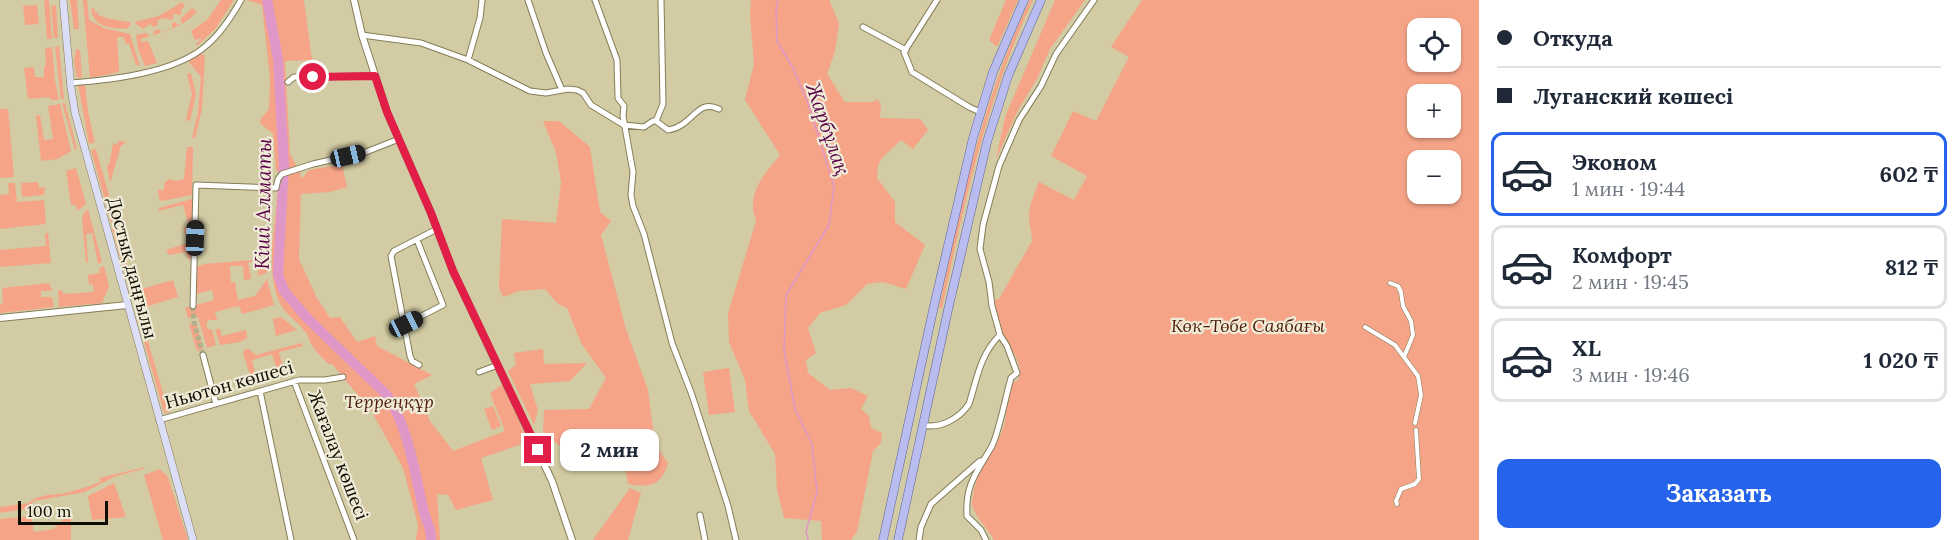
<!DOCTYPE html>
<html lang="ru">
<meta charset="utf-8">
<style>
body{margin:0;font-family:Lora,serif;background:#f6f6f7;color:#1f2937;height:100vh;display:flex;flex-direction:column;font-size:22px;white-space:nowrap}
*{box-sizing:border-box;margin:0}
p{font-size:20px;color:#747a83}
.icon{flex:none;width:33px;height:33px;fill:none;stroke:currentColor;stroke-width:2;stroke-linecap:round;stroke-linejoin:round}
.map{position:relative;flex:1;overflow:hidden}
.details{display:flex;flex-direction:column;background:#fff;width:480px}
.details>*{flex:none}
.top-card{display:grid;align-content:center;height:132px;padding:0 18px;background:#fff}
.controls{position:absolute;left:1407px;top:18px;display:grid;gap:12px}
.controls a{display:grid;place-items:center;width:54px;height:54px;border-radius:12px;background:#fff;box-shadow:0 2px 4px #0004;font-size:30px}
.scale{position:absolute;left:18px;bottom:15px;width:90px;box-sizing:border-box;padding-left:6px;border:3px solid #0f0c01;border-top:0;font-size:16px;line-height:21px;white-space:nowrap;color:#0f0c01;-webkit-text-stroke:4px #efebd7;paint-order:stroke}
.end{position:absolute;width:27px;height:27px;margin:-14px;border:8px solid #e11d48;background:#fff;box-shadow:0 0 0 3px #fff}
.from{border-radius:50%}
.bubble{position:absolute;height:42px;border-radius:12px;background:#fff;box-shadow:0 2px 4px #0004;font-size:20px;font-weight:700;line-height:42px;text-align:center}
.car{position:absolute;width:18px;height:36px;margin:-18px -9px;border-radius:8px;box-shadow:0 0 4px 2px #0007;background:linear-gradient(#222 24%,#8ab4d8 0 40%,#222 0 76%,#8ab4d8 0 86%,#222 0)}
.top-card b{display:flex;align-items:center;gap:21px;height:57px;font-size:22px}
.top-card b+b{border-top:2px solid #e0e1e3}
.top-card i{width:15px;height:15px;background:#1f2937}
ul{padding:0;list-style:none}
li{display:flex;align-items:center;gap:18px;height:84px;margin:0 12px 9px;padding:0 6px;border:3px solid #e0e1e3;border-radius:12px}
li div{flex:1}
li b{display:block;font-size:22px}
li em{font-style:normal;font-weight:700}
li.current{border-color:#2563eb}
li>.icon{width:54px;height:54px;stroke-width:1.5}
.cta{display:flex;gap:12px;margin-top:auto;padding:12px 18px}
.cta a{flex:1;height:69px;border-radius:12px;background:#2563eb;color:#fff;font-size:24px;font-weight:700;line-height:69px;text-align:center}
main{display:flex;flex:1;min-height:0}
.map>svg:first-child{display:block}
</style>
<main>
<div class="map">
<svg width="1479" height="540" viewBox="0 0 1479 540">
<rect width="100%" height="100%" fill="#d2cba3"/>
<path fill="#f6a488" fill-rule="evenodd" d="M44,0H49L52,39H47Z
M70,0H77L79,29H74Z
M83,0H87L89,20L104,28L130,34L140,66L136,65L129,44H126L123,37H117L119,72L90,78Z
M221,0H234L216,28L197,46L196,44L202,38L195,40L191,31L207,20Z
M247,0H304L312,60L285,61L290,154L300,172L301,179L309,170L342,164L347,187L329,192L301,194L299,259L317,298L330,318L340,317L357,342L375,336L377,346L432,375L414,384L430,421L453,451L505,431L490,393L503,384L528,442L481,458L493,500L456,510L448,495L437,494L440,540H416L418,525L403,468L372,412L332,364H328C322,357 314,350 310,342C309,339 308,336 307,334C298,321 283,314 278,299C263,258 280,213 278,171H276L273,134L260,123V120L269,109L270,79L262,5Z
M751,0H829L839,23L835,51L827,74L845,102H872L878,99L881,106L880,118L920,119L928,130L913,149L901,140L882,158L878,165L877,178L895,202V222L925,245L906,289L883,282L867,284L846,305L820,313L808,328L816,353L806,360L808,373L830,390L851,388L868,396L861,409L869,416L871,428L882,433L881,443L873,451L857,532L851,540H822L821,521L784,518L777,489L775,454L749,411L745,380L729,342L728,313L756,221C746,193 763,176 780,155L745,100L754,64L750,15Z
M1006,0H1018L997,47L989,40Z
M1030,0H1033C987,97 964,204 942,308H939C961,203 983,97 1030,0Z
M1055,0H1085L1050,49L1037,79L1018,110L996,159L1005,117Z
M1142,0H1479V540H994C988,528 975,518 972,504C972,500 974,494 974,490C980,462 1005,442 1006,413C1007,400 1005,386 1018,380C1026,361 1005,345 1000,328C997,320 996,309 995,300L999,299L1032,241C1032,232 1029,225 1029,216C1029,205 1035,192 1039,182L1074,200L1087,176L1051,156L1073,111L1096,121L1129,57L1111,47ZM1418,28H1450V62H1418ZM1418,94H1450V128H1418ZM1418,160H1450V194H1418Z
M182,2L185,6L181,10L182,13L178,16L176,13L173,15V19L171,20L165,18L158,20L157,26L153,27L150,24L143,29L135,23V22L159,16Z
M37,5L39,24L25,25L23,6Z
M56,5L58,38H54L51,6Z
M95,8L94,11L98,13V15L110,19L130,22V26L126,29C110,28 93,27 91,9Z
M192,8L197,12C181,29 161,32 141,39L142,42L148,41L157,63L145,66L138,49L136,35L146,33L149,36L153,35L154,31L158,29L161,32L172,28V23L175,22L178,25L182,23L180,19Z
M59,46L64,99L61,100L55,47Z
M52,47L55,80L59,100H51L49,97L28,99L24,68L34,67L35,77H44V67L46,65L45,48Z
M76,49L80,50L82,77L77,78L74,61Z
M200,54L205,55L202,109L195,138H192L198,112L201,77L188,61Z
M191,73L196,94L190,121L186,120L192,94L187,74Z
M78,84H85L88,112L95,142L89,144Z
M62,103H65L77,149L75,150Z
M60,104L71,151L58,159L41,161L36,116L40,115L44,140L53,139L48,106Z
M0,109H8L14,177L0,178Z
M543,121H559L590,147L600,212L611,221L601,235L626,329L648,390L655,445L668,463C662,486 648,488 628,484L622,444L588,440L577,446H560L543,433L544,410L589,409L606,378L581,343L567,308L558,304L545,289L519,291L503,297L499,288L502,219L556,223L561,182L556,152Z
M119,140L126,143L121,146L110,183L107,166L110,162L113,143L117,145Z
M187,147H193L192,195L162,201L159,199L158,189L163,191L165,182L170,179L177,181L184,179Z
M96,149L116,220L111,222L91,150Z
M76,168L86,204L77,211L76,205H71L66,171Z
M38,182L39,188L45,187L44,195L22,197L21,183Z
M8,183H15L17,202L44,200L46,224L0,229V195L9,194Z
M192,199V255L190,261L185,252L169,255L166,250L188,243L183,228L189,226L183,205L159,211V208Z
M88,209L102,262L98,264L92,233L86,234L88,262L86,263L82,218L84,213Z
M117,226L132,281L127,282L112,228Z
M45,233H48L51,263L0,267V250L46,246Z
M267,259V273L257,276L261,261L248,262L251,279L244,280L243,266H230L231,282H235L238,300L255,296L267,279L274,305L242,314L239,306L215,312L217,320H208L206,325L208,329L212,330L216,345L207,348L198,317L188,318L185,308L214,300L212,290L195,294L196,267L204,264Z
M104,266L109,286L102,303L59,307L58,291L62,290L63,294L94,292L93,284L89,285L88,275L100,273L99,268Z
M173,280L178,297L142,308L138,290Z
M49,283L52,291H41V297H52L54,307L0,313V304L3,303L2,288Z
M139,311L169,413L164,412L136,314Z
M281,317L297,330L276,336L273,319Z
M196,323L203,349L197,351L189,324Z
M215,329H220L222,336L246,330L247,338L240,342L220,345Z
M302,343L303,346L279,352L285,376L280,378L272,354L252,360L256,377L251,378L243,353L245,349H249L256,355Z
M543,349L544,364L587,363L570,381L530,384L538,411L534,425L508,371L516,365L514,353Z
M729,368L735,412L709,415L703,372Z
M493,406L501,426L492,430L484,409Z
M145,467L143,469L116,476L85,492L34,501L27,509L0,513V507L29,503C37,494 54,495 66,493C78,490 89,486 100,482V478Z
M160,469L168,477L188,540H163L144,475Z
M114,483L126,517L92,520L88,496Z
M630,488L641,493L628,540H593Z
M71,512V540H0V519L31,516L34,532L53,529Z"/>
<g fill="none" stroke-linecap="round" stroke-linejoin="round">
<path stroke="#df97c8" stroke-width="1.5" d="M778,0L776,11L777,41L793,68L808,103L834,186L829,225L786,295L784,350L795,409L812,444L817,492L806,531L808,540"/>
<path stroke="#df97c8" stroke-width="10" d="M267,0L278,59L284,166L278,274L284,291L308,319L387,395C409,429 414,470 423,508C425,519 432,529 431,540"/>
<path stroke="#b5ae8b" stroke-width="5" stroke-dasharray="5 2.5" stroke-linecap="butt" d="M193,306L194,322L203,355"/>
<defs>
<path id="pedestrian" d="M1390,283L1398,286L1401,292L1403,306L1411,321L1413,335L1404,357
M1365,327L1395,345L1418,376L1421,395L1415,423
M1397,504L1396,501L1401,489L1415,484L1419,479L1416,430"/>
<path id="minor" d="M528,0L546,53L562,90
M595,0L617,60L618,98L624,106L623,116L633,172L631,195L633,206L644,234L672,343L692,395L728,506L736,540
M937,0L904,52L912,72L969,107L980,112
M863,27L906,50
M362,35L421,43L468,60L530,91L546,93L568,89L577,90L583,93L591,105L624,125L644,127L653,121H656L668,130C694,126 696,98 719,109
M468,60L480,18L482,0
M288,82L294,77L375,76
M70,83C111,80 176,73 207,45C221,33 232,16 241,0
M656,121L663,104L661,0
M193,306L196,185L276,188L278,179L282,174L313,164L366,152L399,139
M406,324L443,305L417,240
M203,355L216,404
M419,365L412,361L410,356L391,256L394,251L437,229
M479,372L498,365
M294,381L354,540
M260,391L291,540
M159,420L299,380H325L343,377
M923,425C940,429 959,419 969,404C977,379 980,354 1000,335
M700,515L705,540
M919,540L921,527L931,504L980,461
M986,540L981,530L967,516C965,484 977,472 992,446C999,432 1006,395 1011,378L1017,373L1007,346L1000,335L992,306L989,282L980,249L983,225L999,166L1019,120L1041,86L1056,54L1094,0"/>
<path id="tertiary" d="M354,0L362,35L387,112L431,213L453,271L552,481L572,540
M0,318L127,305"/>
<path id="secondary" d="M63,0L71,88L75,113L193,540"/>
<path id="primary" d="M883,540L934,306L973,138L993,72L1024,0
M898,540L948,310L987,142L1008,76L1041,0"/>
</defs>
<use href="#pedestrian" stroke="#847d57" stroke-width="5"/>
<use href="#minor" stroke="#847d57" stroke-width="7"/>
<use href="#tertiary" stroke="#847d57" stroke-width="8"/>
<use href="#secondary" stroke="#847d57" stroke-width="8"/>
<use href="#primary" stroke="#5e6295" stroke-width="9"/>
<use href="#pedestrian" stroke="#fff" stroke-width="4"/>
<use href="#minor" stroke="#fff" stroke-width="5"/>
<use href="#tertiary" stroke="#fff" stroke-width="6"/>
<use href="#secondary" stroke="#dcdef7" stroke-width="7"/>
<use href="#primary" stroke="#b8bcef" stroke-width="8"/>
</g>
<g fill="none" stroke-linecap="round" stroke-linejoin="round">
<path stroke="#e11d48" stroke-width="8" d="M313,77L375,76L387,112L431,213L453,271L538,450"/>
</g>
<g text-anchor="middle" stroke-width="4.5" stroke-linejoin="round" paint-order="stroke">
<g font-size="18" fill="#0f0c01" stroke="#efebd7">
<text transform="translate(132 268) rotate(75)" y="6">Достық даңғылы</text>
<text transform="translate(229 385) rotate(-16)" y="6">Ньютон көшесі</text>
<text transform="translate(338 455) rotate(69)" y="6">Жағалау көшесі</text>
</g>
<g font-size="18" font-style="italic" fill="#4d1b08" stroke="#efebd7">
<text x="1248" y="332">Көк-Төбе Саябағы</text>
<text x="389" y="408">Терреңқұр</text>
</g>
<g font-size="20" font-style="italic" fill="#5a0248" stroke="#efebd7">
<text transform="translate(828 129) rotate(71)" y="7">Жарбұлақ</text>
<text transform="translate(263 204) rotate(-89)" y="7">Кіші Алматы</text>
</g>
</g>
</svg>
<div class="controls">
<a><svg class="icon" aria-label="locate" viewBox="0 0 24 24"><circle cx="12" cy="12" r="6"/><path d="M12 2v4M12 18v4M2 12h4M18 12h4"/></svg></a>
<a>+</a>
<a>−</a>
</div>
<div class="scale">100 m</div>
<i class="end from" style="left:313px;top:77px"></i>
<i class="end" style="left:538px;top:450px"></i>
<div class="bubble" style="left:560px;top:429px;width:99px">2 мин</div>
<i class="car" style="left:348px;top:156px;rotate:77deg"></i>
<i class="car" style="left:195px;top:238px;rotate:2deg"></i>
<i class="car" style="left:406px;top:324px;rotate:64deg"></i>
</div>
<section class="details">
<div class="top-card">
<b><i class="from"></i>Откуда</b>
<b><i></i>Луганский көшесі</b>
</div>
<ul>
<li class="current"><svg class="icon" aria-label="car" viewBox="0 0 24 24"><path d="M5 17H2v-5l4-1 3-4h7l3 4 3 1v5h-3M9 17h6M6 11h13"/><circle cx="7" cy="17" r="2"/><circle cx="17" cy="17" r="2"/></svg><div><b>Эконом</b><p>1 мин · 19:44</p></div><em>602 ₸</em></li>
<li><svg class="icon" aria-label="car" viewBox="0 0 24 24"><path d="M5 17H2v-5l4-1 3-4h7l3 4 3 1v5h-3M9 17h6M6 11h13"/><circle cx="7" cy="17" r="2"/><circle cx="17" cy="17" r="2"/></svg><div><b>Комфорт</b><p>2 мин · 19:45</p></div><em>812 ₸</em></li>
<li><svg class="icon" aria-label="car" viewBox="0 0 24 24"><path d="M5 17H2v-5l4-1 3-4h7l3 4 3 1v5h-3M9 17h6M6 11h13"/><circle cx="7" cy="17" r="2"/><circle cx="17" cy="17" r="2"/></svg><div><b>XL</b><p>3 мин · 19:46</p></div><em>1 020 ₸</em></li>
</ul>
<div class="cta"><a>Заказать</a></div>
</section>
</main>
